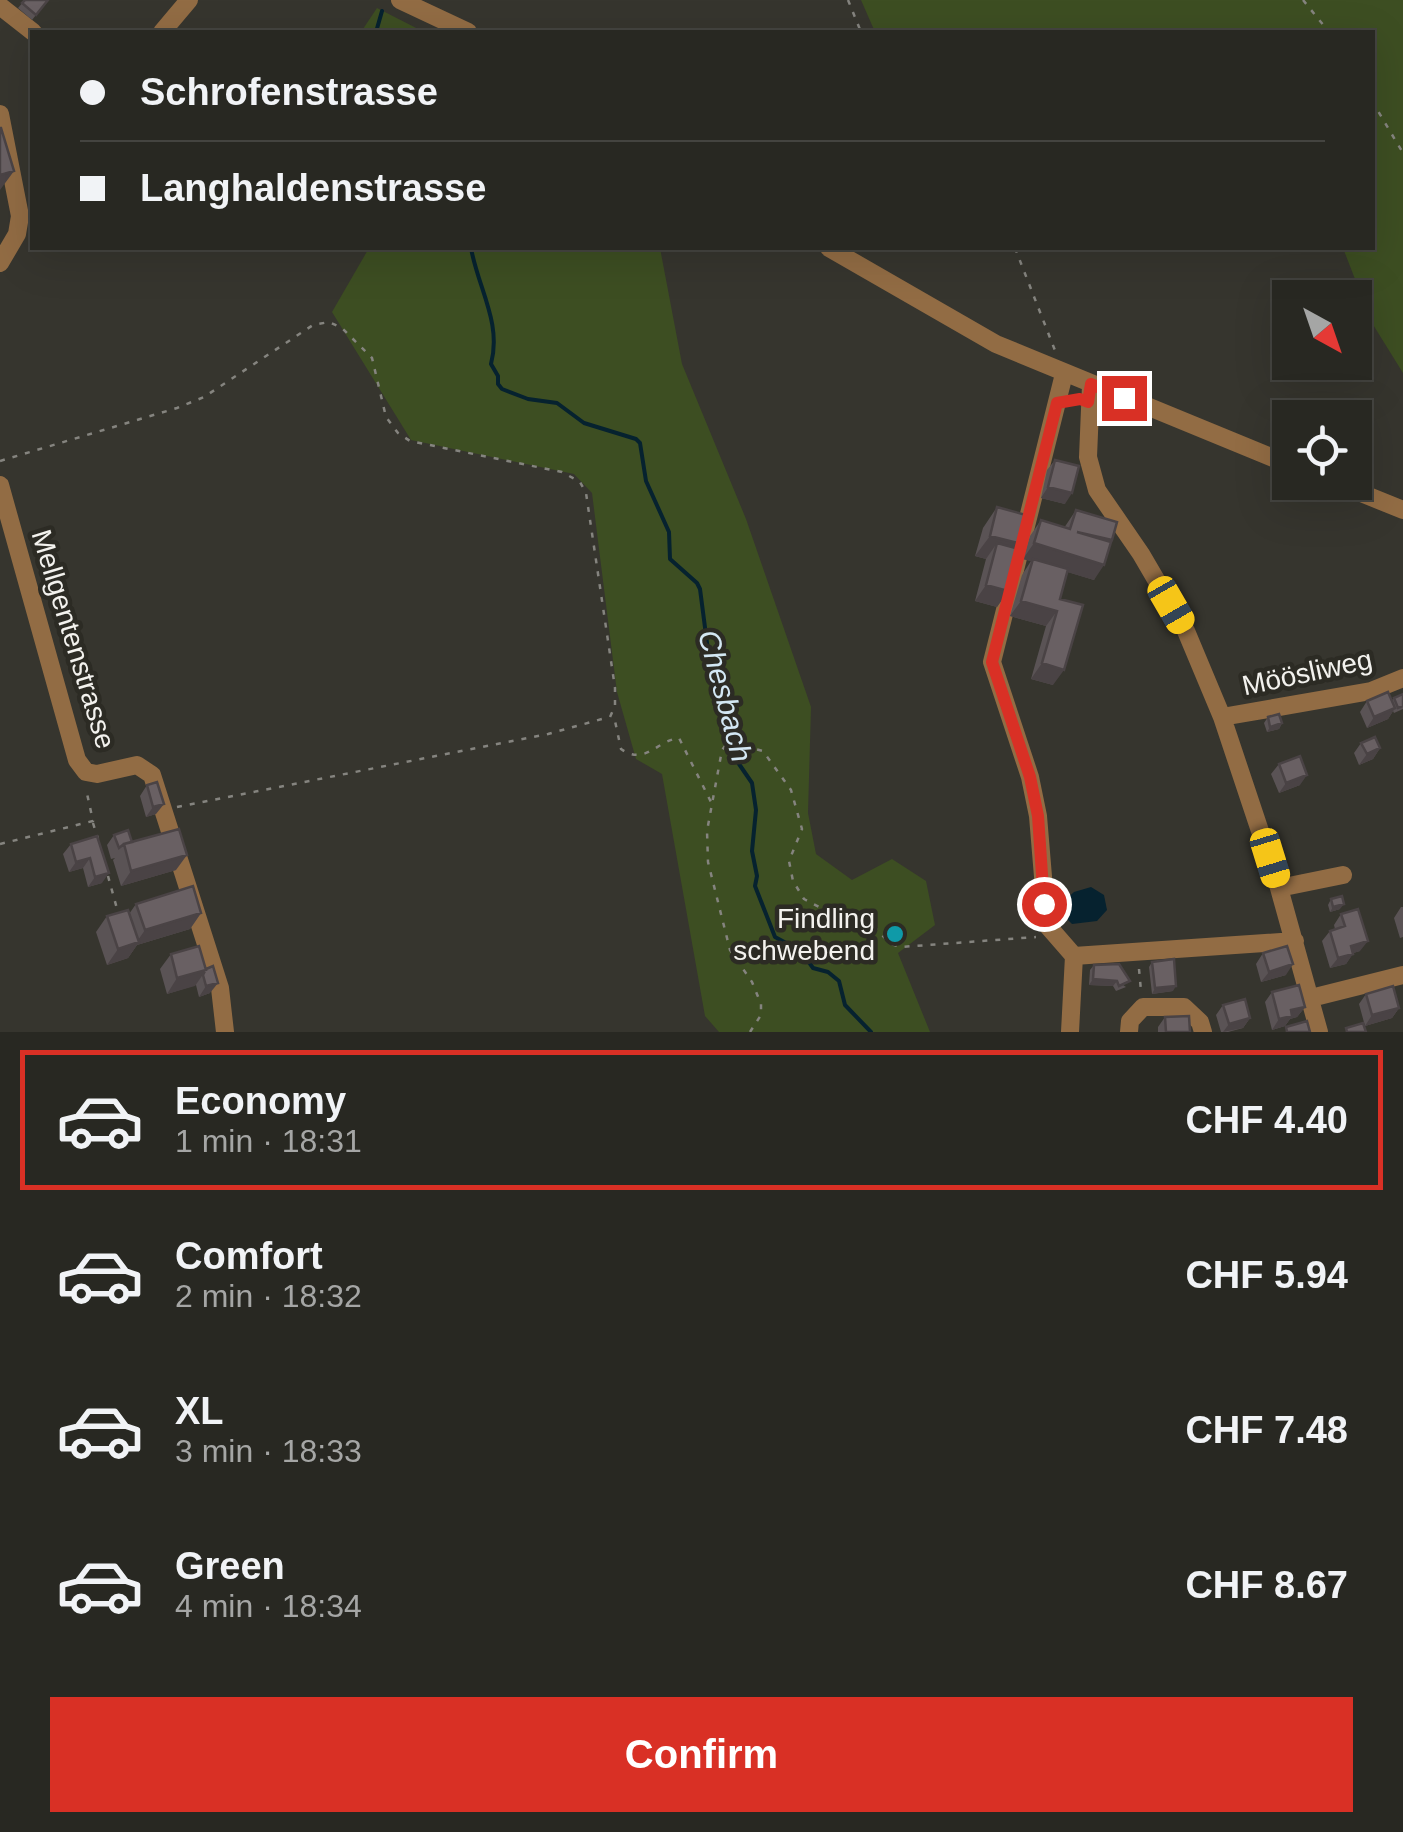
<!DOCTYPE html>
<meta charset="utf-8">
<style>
body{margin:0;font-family:Helvetica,sans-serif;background:#30302a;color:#f1f3f6;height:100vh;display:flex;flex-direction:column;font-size:38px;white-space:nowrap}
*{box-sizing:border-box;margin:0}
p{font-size:32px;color:#a5a6a5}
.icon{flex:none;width:55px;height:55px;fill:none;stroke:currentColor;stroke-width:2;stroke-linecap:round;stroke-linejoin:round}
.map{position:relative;height:1032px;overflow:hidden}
.drawer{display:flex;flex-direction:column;background:#282822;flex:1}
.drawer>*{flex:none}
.guide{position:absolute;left:30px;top:30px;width:1345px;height:220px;border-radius:0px;box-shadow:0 10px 40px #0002,0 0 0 2px #444440;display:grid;align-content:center;height:220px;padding:0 50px;background:#282822}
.needle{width:65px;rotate:140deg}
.controls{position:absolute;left:1272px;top:280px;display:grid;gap:20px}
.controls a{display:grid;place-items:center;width:100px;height:100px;border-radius:0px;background:#282822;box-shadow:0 10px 40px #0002,0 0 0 2px #444440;font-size:50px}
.end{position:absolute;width:45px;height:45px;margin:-22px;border:12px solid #d93025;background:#fff;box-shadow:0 0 0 5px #fff}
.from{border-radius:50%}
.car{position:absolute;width:30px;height:60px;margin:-30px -15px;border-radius:12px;box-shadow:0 0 8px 2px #0007;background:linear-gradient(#f5c518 24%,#345 0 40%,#f5c518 0 76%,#345 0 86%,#f5c518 0)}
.guide b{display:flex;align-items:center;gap:35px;height:95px;font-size:38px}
.guide b+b{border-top:2px solid #444440}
.guide i{width:25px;height:25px;background:#f1f3f6}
ul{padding:18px 0 0;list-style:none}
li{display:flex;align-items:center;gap:30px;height:140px;margin:0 20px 15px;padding:0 30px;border:5px solid transparent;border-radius:0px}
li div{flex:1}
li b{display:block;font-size:38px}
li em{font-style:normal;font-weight:700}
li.active{border-color:#d93025}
li>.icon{width:90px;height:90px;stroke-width:1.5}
.button{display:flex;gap:20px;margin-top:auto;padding:20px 50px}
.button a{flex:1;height:115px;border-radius:0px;background:#d93025;color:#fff;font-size:40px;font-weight:700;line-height:115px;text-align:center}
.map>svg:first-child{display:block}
</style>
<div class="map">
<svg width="1403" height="1032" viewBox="0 0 1403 1032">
<rect width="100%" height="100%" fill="#36352e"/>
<path fill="#3d4e22" d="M861,0H1403V373L1372,323L1343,248H1372V32H875Z
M377,8L424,32H361Z
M369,248H660L682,364L746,519L811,707L808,813L816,854L852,880L892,859L926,881L935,925L898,953L930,1032H719L705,1016L662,774L636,759L617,692L592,493L574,474L411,440L332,312Z"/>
<path fill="#06222f" d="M1091,887L1104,895L1107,910L1097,921L1072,924L1064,916L1063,902L1074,892Z"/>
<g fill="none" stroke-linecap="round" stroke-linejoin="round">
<path stroke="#06222f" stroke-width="4" d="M376,32L382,11
M471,248C478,288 502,323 491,364L498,376V384L502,389L528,399L557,403L584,423L636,439L640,443L646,481L669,532L670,559L697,583L700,589L710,666L735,732L739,764L752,783L756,810L752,851L757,876L755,886L775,937L801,951L813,968L828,972L839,981L845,1005L871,1032"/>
<path stroke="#85847f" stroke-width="2.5" stroke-dasharray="5 8" stroke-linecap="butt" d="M848,0L861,32
M1303,0L1329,32
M1372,101L1403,153
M1015,248L1056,353
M0,461L177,408L204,397L313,325L329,322L342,328L372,358L386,417L398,433L410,441L562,472L580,482L586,493L615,688V706L610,717L615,721L621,749C645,766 656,741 679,738L712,804
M177,807L548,734L609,717
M93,823L98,839
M0,844L93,821L86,789
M108,876L119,916
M1139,969L1141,991
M750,1032L761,1015V1004L752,982L730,950L708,862L707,831L722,750L728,742L763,751L791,790L802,829L789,861L793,881L804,899L821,908L864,917L891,944L901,947L1036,937"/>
<path stroke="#926c44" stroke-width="18" d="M400,0L468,32
M0,6L33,32
M162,32L189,0
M0,114L20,216L17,234L0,263
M829,248L996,344L1290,465
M1064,374L992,662L1030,777L1038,816L1047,925L1074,956L1070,1032
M1091,385L1088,457L1097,490L1141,554L1186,631L1222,717L1279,888L1319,1032
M1334,482L1403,510
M0,485L77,760L86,772L97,774L137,765L152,775L220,988L225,1032
M1222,717L1371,691L1403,678
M1279,888L1343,875
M1074,956L1295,941
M1311,998L1403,975
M1129,1032L1130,1021L1143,1007H1184L1200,1022L1203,1032"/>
</g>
<path fill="#5a5355" d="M25,0H48L32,20L18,8Z
M1055,460L1065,504L1041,498L1047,470Z
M997,507L1018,543L1015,548L1008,591L997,607L975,601L986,559L975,556L983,528Z
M1076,510L1111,542L1094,580L1068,572L1060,599L1053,685L1031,679L1046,626L1010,616L1022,575L1031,561L1023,559L1030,536L1041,520L1064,528Z
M1403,694V709L1394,713L1393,711L1388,719L1367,728L1360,712L1367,701L1392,700L1394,698Z
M1268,717L1282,723L1279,729L1267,732L1264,723Z
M1361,743L1380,748L1373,759L1359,765L1354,753Z
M1279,764L1300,785L1279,793L1271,774Z
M147,785L156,814L146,817L140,796Z
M114,835L132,842L176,870L121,886L113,860L115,858L111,859L107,845Z
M97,836L102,883L88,887L83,868L69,872L63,854L71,844Z
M1331,899L1340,909L1330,912L1328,905Z
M136,904L201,913L190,929L137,945L128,958L107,965L96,932L107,916L129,914Z
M1401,907H1403V937L1400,938L1394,918Z
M1341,914L1360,951L1353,953L1346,964L1330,968L1322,941L1330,931L1335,929L1334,925Z
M199,946L210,993L199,997L196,985L167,994L160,969L171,954Z
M1263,953L1286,975L1261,982L1256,964Z
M1152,962L1173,991L1152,994L1149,967Z
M1094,965L1126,987L1116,991L1113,986L1089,985L1090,970Z
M1272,992L1305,1007L1297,1017L1290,1019L1285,1026L1272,1030L1265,1002Z
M1366,994L1399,1008L1392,1018L1365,1026L1359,1004Z
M1223,1005L1250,1018L1243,1028L1228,1032H1221L1216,1015Z
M1165,1017L1190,1032H1158V1027Z"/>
<path fill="#4a4345" d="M14,171L0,190V175Z
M1048,487L1072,493L1065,504L1041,498Z
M990,536L1018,543L1004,563L997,543L986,559L975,556Z
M1034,543L1104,565L1094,580L1023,559Z
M986,585L1008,591L997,607L975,601Z
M1021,601L1057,611L1046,626L1010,616Z
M1042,663L1064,670L1053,685L1031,679Z
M1395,708L1388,719L1367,728L1374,717Z
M1282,723L1279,729L1267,732L1270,727Z
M1380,748L1373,759L1359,765L1367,754Z
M1307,775L1300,785L1279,793L1286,783Z
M164,804L156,814L146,817L153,807Z
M187,855L176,870L121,886L131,871Z
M90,858L83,868L69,872L76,862Z
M109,873L102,883L88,887L95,877Z
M1344,904L1340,909L1330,912L1333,907Z
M201,913L190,929L137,945L128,958L107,965L118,949L136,943L145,930Z
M1368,941L1360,951L1344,956L1351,946Z
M1353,954L1346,964L1330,968L1338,958Z
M1293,964L1286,975L1261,982L1269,972Z
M206,970L195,986L167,994L177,978Z
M1093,979L1117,981L1113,986L1089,985Z
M218,983L210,993L199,997L206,986Z
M1176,986L1173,991L1152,994L1155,988Z
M1305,1007L1297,1017L1290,1019L1285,1026L1272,1030L1279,1019L1291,1010Z
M1399,1008L1392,1018L1365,1026L1372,1015Z
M1250,1018L1243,1028L1223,1032L1229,1024Z"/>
<path fill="#696063" stroke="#4a4345" stroke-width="2.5" d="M25,0H48L36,15L22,3Z
M0,128H1L14,171L0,175Z
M1055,460L1079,466L1072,493L1048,487Z
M997,507L1026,515L1018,543L990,536Z
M1076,510L1117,522L1112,540L1077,532L1111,542L1104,565L1034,543L1041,520L1070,529Z
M997,543L1019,549L1008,591L986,585Z
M1033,559L1068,569L1060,599L1083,605L1064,670L1042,663L1057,611L1021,601Z
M1388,692L1395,708L1374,717L1367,701Z
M1403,694V706L1398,708L1394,698Z
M1279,714L1282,723L1270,727L1268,717Z
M1375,737L1380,748L1367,754L1361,743Z
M1300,756L1307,775L1286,783L1279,764Z
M157,782L164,804L153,807L147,785Z
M179,829L187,855L131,871L124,844Z
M128,830L132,842L124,844L119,848L114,835Z
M97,836L109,873L95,877L90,858L76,862L71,844Z
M193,886L201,913L145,930L136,904Z
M1342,896L1344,904L1333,907L1331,899Z
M1358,909L1368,941L1351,946L1353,954L1338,958L1330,931L1345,926L1341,914Z
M128,910L139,942L118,949L107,916Z
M199,946L206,970L177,978L171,954Z
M1287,946L1293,964L1269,972L1263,953Z
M1174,959L1176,986L1155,988L1152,962Z
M1119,964L1130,981L1119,986L1117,981L1093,979L1094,965Z
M213,966L218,983L206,986L203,975L206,969Z
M1299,985L1305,1007L1291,1010L1292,1016L1279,1019L1272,992Z
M1393,986L1399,1008L1372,1015L1366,994Z
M1245,999L1250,1018L1229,1024L1223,1005Z
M1189,1016L1190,1032H1166L1165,1017Z
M1307,1021L1310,1032H1287L1286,1027Z
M1363,1023L1366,1032H1347L1346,1028Z"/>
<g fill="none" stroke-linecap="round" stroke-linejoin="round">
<path stroke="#d93025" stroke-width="12" d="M1044,904L1038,816L1030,777L992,662L1057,403L1080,399L1088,402L1091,384L1124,398"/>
</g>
<circle fill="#0f9aa8" stroke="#2c2b24" stroke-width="4" cx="895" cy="934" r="10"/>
<g text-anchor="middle" stroke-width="9" stroke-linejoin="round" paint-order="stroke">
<g font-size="28" fill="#f3f2ee" stroke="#2c2b24">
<text transform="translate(74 639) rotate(73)" y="10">Mellgentenstrasse</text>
<text transform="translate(1307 672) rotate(-12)" y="10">Möösliweg</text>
</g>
<g font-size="28" fill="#f3f2ee" stroke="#2c2b24" text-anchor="end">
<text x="875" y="928">Findling<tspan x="875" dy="32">schwebend</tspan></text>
</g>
<g font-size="30" font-style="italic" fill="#d3e7f3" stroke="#2c2b24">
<text transform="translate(725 696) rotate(75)" y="10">Chesbach</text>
</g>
</g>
</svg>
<div class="controls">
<a><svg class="needle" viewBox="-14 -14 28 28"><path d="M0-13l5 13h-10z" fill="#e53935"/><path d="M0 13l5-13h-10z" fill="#a5a6a5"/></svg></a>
<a><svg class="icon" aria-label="locate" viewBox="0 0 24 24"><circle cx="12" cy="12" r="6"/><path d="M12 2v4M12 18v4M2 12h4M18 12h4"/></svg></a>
</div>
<i class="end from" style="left:1044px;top:904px"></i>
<i class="end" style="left:1124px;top:398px"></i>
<i class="car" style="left:1171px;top:605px;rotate:150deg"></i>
<i class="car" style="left:1270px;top:858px;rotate:163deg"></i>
<div class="guide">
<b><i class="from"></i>Schrofenstrasse</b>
<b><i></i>Langhaldenstrasse</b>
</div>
</div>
<section class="drawer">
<ul>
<li class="active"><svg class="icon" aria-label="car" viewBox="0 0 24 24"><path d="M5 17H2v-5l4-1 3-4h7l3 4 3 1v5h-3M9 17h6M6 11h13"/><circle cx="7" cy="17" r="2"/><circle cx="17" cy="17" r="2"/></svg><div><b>Economy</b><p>1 min · 18:31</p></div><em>CHF 4.40</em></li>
<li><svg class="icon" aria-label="car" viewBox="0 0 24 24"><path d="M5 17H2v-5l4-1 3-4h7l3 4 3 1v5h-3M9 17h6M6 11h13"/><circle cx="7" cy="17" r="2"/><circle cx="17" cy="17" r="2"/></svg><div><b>Comfort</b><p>2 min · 18:32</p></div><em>CHF 5.94</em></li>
<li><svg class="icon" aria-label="car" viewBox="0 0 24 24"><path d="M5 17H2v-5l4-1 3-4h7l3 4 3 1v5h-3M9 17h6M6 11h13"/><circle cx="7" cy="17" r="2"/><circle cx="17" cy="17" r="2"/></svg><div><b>XL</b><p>3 min · 18:33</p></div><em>CHF 7.48</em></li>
<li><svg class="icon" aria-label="car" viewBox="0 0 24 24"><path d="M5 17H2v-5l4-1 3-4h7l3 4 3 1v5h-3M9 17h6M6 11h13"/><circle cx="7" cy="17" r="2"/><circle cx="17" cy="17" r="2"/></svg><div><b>Green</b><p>4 min · 18:34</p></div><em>CHF 8.67</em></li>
</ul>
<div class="button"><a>Confirm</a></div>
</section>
